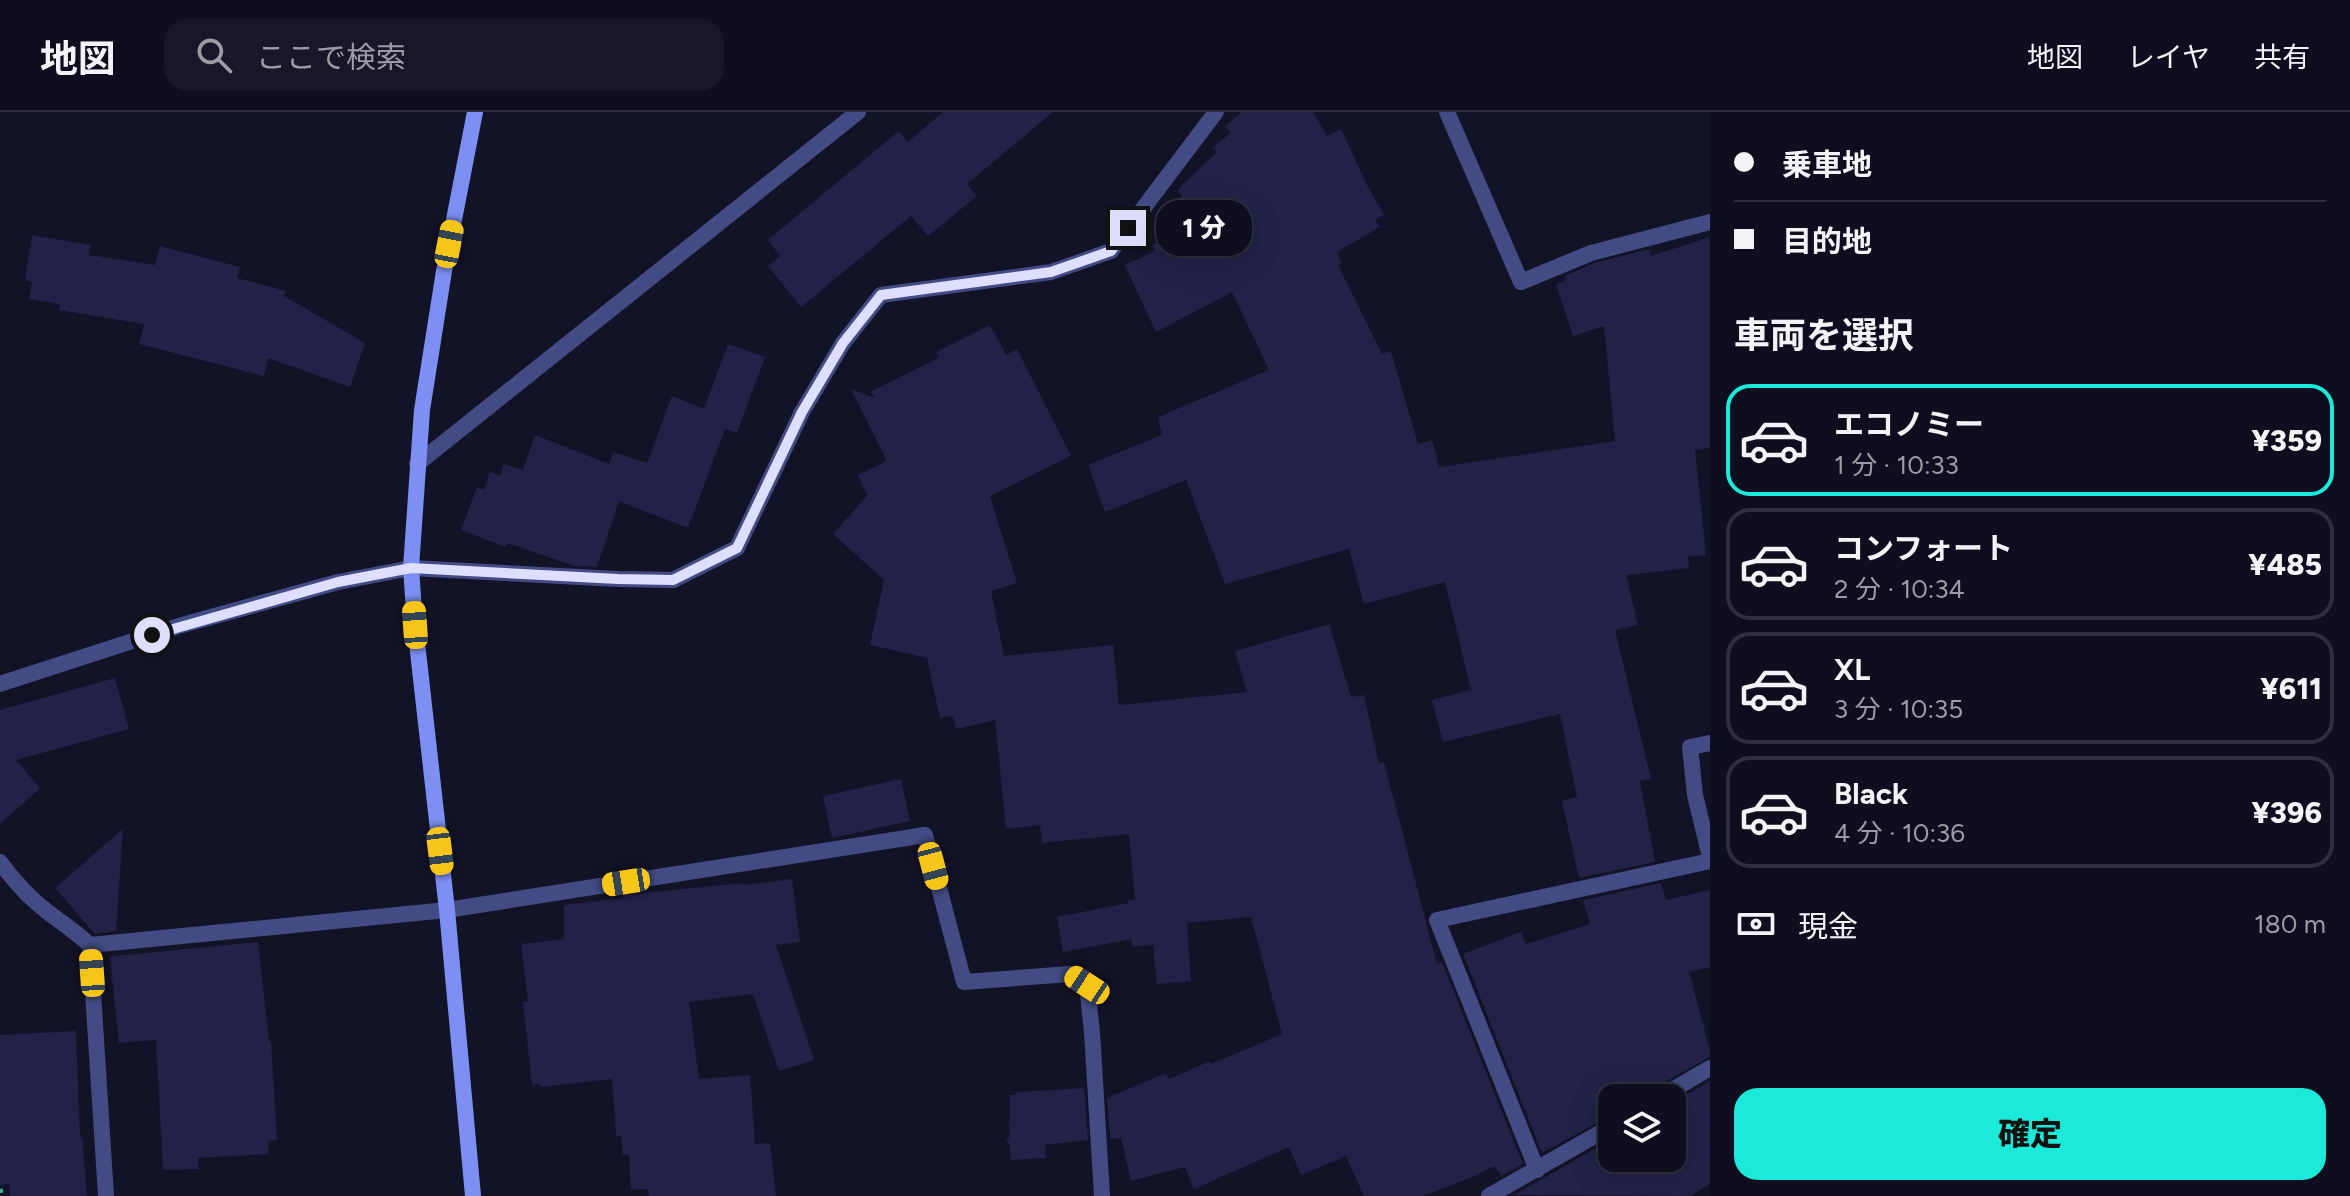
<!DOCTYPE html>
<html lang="ja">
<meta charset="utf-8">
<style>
body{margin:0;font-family:Figtree,"Noto Sans JP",sans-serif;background:#171727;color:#f1f3f6;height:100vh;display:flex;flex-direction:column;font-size:30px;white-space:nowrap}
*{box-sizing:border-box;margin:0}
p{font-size:26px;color:#9b9ca4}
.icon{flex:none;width:44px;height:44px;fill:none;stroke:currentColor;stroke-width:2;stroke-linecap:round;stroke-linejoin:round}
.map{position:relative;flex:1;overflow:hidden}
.details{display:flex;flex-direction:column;background:#0e0e1e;width:640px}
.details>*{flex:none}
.top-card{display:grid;align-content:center;height:176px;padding:0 24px;background:#0e0e1e}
.tools{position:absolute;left:1598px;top:972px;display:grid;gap:16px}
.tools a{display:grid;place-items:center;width:88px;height:88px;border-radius:16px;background:#0e0e1e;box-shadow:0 8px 32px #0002,0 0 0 2px #2e2e3c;font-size:40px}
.end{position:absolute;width:36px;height:36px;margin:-18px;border:10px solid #dddffc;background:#111;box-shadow:0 0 0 4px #111}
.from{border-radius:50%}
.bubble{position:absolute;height:56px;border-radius:24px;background:#0e0e1e;box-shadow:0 8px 32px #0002,0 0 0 2px #2e2e3c;font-size:26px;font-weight:800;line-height:56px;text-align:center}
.car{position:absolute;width:24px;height:48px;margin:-24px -12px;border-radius:10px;box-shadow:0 0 6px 2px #0007;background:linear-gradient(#f5c518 24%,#345 0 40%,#f5c518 0 76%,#345 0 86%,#f5c518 0)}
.top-card b{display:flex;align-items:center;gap:28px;height:76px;font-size:30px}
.top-card b+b{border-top:2px solid #2e2e3c}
.top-card i{width:20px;height:20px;background:#f1f3f6}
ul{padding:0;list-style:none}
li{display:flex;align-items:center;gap:24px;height:112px;margin:0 16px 12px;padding:0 8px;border:4px solid #2e2e3c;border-radius:24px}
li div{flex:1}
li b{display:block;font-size:30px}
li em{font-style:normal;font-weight:800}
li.on{border-color:#1beada}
li>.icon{width:72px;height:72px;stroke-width:1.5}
h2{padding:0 24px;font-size:36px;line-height:96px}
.pay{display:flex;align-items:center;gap:20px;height:88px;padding:0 24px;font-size:30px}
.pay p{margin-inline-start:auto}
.cta{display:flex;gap:16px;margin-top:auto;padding:16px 24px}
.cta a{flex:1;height:92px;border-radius:24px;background:#1beada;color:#111;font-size:32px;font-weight:800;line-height:92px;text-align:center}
header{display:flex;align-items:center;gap:48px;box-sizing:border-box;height:112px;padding:0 40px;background:#0e0e1e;border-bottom:2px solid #2e2e3c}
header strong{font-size:38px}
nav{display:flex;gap:44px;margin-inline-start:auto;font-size:28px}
.search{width:560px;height:72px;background:#171727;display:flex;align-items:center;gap:20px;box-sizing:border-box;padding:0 28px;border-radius:24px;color:#9b9ca4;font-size:30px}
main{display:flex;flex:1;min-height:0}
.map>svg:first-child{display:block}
</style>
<header>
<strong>地図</strong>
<div class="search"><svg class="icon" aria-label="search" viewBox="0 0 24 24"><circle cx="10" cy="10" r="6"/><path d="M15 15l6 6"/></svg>ここで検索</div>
<nav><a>地図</a><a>レイヤ</a><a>共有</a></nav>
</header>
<main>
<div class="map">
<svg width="1710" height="1084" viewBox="0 0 1710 1084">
<rect width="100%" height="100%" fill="#131328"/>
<path fill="#222147" d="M943,0H1053L967,72L977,84L928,124L911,104L801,195L768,154L780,144L768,128L899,19L908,30Z
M1242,0H1313L1327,24L1341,17L1368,75L1384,103L1375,108L1380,115L1337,140L1342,152L1338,153L1382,242L1391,239L1418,332L1432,328L1439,355L1615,329L1604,214L1573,224L1556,172L1566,169L1565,164L1594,151L1649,137L1651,144L1710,125V336L1695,338L1706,443L1688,444L1689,456L1626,463L1638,513L1615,518L1651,667L1640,669L1655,750L1579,766L1562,689L1577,685L1560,602L1443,630L1432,588L1471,578L1445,470L1364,492L1349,437L1225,472L1186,368L1105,400L1088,353L1162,323L1158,305L1269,258L1232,180L1156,220L1125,153L1155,139L1152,133L1167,125L1154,111L1182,84L1177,78L1217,40L1213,35L1231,21L1225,14Z
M32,123L91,133L89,143L155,153L160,134L240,155L237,166L286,179L284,184L365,231L350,275L268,246L264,264L139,232L144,212L59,198L60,192L29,187L32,170L25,168Z
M990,213L1006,243L1017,237L1071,344L990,384L1017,471L991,479L1004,544L1113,533L1119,593L1247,580L1235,539L1329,512L1351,585L1364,583L1379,651L1384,650L1437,852L1442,850L1523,1052L1501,1064L1494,1054L1477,1063L1423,1084H1364L1346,1044L1301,1063L1289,1035L1194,1077L1185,1055L1131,1069L1121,1026L1110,1027L1107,986L1166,961L1169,967L1210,949L1211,952L1282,922L1251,805L1187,811L1191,869L1157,872L1153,833L1132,835V827L1063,840L1057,805L1128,791V788H1135L1129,722L1042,731L1040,713L1006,717L995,608L956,617L953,604L940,606L927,546L870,533L884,468L833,422L867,384L858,363L887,349L851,277L875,286L870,280L939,246L936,240Z
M728,232L765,245L737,321L725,317L688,416L619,389L597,455L575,454L507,431L506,435L461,418L477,375L484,378L490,360L500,364L504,352L523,358L535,323L609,352L613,340L647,351L672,284L704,297Z
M115,566L129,617L16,648L40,676L0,712V598Z
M901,667L910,709L832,726L823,684Z
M123,717L116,819L95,822L55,776Z
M792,767L800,830L776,833L814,948L779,959L753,882L689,890L699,967L750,963L755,1032L770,1031L776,1084H649L648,1077L631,1078L629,1043H623L621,1024H616L612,967L540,975V972L532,973L523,890L528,889L521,832L564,827V793L623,786V783L743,771V773Z
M1661,771L1666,788L1710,778V855L1689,860L1710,938V945L1653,977L1648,986H1612V1003L1542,1041L1463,842L1521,820L1526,832L1590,812L1583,788Z
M258,830L269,929H271L277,1028L268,1029L269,1042L198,1046L199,1057L163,1058L156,928L119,931L110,845L114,844L112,842H115L114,844Z
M76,919L80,1025H82L87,1084H10L9,1072L0,1073V923Z
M1710,969V1072L1690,1084L1514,1083L1612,1027V1046H1672V991Z
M1084,976L1088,1028L1045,1033L1046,1046L1011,1048L1010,1034L1006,1028L1009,1026L1010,983H1017L1016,980Z"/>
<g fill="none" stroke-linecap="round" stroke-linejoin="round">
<path stroke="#3cb195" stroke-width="5" stroke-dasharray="4 6" stroke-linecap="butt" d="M0,1077L2,1084"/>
<path stroke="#424b83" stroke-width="16" d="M1447,0L1521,170L1591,141L1710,110
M417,352L858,0
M0,572L182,513L338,470L411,456L618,467L673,468L737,436L802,300L843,231L881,183L1051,160L1111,139L1216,0
M1710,631L1690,635L1695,683L1710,745
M0,750C14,769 30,787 49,801C64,812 77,821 90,833L106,1084
M90,833L447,798L925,723L964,870L1070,862L1087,873L1092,920L1102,1084
M1659,986L1710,956
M1537,1058L1437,808L1710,749
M1489,1084L1612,1014"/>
<path stroke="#7d8ff3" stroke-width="16" d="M473,1084L447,798L415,513L411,456L422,298L444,159L475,0"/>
</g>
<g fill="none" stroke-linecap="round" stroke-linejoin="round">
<path stroke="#dddffc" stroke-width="10" d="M152,523L338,470L411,456L618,467L673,468L737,436L802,300L843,231L881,183L1051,160L1111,139L1128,116"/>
</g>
</svg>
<div class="tools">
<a><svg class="icon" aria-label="layers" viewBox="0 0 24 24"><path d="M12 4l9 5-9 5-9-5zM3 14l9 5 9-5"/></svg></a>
</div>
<i class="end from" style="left:152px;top:523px"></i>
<i class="end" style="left:1128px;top:116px"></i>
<div class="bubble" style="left:1156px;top:88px;width:96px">1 分</div>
<i class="car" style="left:449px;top:132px;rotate:11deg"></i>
<i class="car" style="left:415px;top:513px;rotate:356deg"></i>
<i class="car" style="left:440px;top:739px;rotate:173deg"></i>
<i class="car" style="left:933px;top:754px;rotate:165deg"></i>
<i class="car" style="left:626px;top:770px;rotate:261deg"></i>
<i class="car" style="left:92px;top:861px;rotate:356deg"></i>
<i class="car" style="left:1087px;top:873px;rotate:303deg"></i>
</div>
<section class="details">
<div class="top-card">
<b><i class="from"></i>乗車地</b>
<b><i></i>目的地</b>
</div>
<h2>車両を選択</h2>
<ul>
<li class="on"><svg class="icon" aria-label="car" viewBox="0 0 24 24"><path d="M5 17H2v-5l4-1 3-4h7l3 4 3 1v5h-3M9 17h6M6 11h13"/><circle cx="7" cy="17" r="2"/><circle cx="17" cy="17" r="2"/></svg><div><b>エコノミー</b><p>1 分 · 10:33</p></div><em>¥359</em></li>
<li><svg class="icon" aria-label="car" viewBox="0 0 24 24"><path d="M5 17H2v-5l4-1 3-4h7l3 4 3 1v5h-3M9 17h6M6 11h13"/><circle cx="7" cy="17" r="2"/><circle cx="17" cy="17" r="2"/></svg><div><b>コンフォート</b><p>2 分 · 10:34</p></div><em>¥485</em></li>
<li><svg class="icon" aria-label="car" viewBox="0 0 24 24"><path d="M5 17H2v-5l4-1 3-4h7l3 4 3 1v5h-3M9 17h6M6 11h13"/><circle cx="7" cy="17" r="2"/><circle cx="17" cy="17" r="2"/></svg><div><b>XL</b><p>3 分 · 10:35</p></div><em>¥611</em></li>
<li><svg class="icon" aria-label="car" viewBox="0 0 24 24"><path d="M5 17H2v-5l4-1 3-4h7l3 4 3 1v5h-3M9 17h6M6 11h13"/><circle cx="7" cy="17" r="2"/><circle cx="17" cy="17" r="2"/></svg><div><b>Black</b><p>4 分 · 10:36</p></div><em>¥396</em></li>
</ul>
<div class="pay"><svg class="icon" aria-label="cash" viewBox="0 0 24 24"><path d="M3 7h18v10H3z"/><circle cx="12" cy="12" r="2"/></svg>現金<p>180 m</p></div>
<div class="cta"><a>確定</a></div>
</section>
</main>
